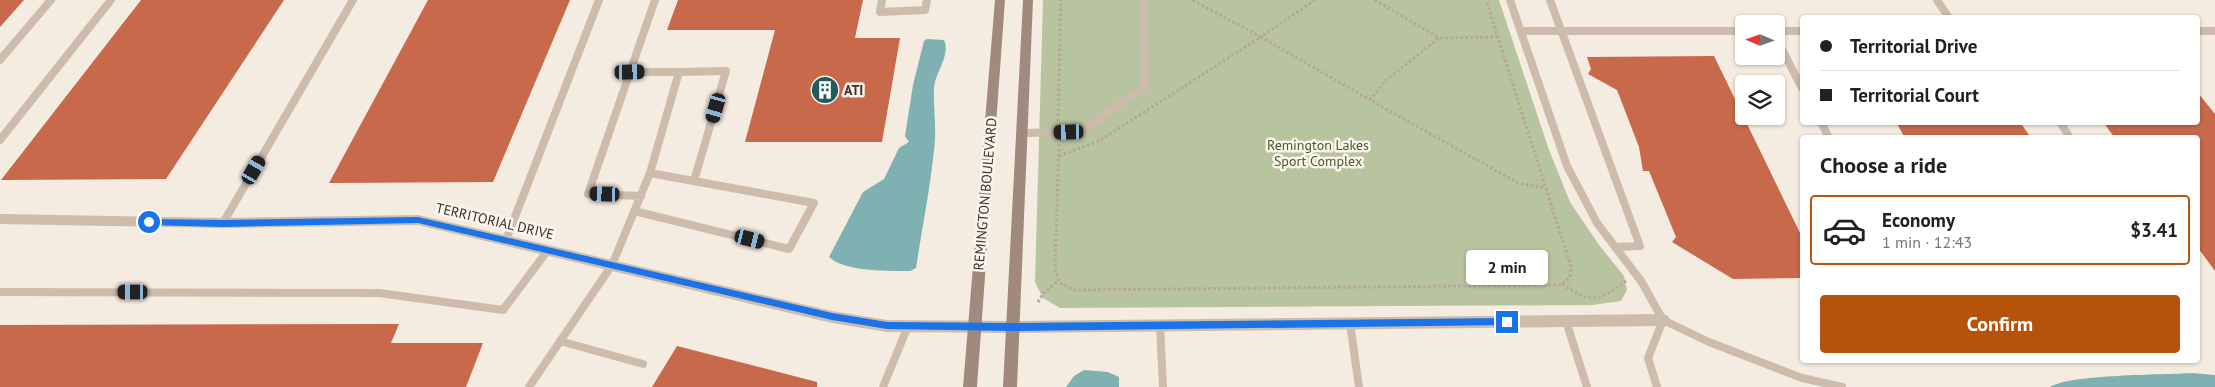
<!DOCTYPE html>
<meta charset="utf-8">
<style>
body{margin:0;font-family:"PT Sans",sans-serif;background:#f2f2f2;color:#202124;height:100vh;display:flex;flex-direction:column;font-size:19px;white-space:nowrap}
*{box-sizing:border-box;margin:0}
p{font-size:16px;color:#757577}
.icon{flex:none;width:28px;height:28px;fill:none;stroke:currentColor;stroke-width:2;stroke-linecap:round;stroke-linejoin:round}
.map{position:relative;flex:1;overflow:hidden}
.details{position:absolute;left:1800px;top:135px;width:400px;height:228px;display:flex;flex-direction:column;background:#fff;border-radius:5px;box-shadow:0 1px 4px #0004}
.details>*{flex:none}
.banner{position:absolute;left:1800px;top:15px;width:400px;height:110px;border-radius:5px;box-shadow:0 1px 4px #0004;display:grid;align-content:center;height:110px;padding:0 20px;background:#fff}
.needle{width:32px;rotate:272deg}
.tools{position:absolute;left:1735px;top:15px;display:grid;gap:10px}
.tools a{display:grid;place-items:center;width:50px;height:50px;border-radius:5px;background:#fff;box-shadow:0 1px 4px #0004;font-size:25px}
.end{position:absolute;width:22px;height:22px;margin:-11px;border:6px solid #1a73e8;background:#fff;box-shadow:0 0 0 2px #fff}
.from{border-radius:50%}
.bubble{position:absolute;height:35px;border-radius:5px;background:#fff;box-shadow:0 1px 4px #0004;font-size:16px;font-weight:800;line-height:35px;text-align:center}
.car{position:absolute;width:15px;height:30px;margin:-15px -8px;border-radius:6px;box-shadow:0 0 4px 1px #0007;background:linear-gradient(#222 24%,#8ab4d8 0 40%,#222 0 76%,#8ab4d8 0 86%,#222 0)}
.banner b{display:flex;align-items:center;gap:18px;height:48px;font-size:19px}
.banner b+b{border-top:1px solid #e0e0e0}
.banner i{width:12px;height:12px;background:#202124}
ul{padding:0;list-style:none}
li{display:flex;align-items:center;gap:15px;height:70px;margin:0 10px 8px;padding:0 10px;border:2px solid transparent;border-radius:5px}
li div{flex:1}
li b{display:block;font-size:19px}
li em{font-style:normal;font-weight:800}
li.on{border-color:#b45309}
li>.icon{width:45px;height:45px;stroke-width:1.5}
h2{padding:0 20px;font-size:22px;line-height:60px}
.button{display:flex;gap:10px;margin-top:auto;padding:10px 20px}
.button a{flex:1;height:58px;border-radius:5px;background:#b45309;color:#fff;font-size:20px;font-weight:800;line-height:58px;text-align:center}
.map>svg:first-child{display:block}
</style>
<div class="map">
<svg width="2215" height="387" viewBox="0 0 2215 387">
<rect width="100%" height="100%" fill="#f4ebe1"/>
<path fill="#b8c4a0" d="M1043,0H1499L1549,150L1570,202L1599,245L1624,276L1627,290L1621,301L1592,305L1060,308L1043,298L1035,282Z"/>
<path fill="#7fb0b2" d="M927,39L944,40C951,56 935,72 934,88C933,109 937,129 934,150C930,189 922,229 916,268L910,271C889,271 845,272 829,257L863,192L884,179L899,148L909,142L905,136L913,85L924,41Z
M1084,370L1108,372L1119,377V387H1066L1074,376Z
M2192,373L2215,375V387H2050C2071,374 2163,375 2192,373Z"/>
<path fill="#c8694b" d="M0,0H24L0,27Z
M141,0H284L166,179L1,180Z
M428,0H570L493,182L329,183Z
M678,0H863L855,38H900L882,142H745L775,30H667Z
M1714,56L1802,237V278L1733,279L1672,242L1676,237L1649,171H1643L1639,147L1617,90L1588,74L1591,69L1587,57Z
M2198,93L2215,114V271L2198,248V138H2115L2103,122H2198Z
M1896,122H2020L2031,138H1905Z
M399,324L391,343H483L466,387H0V325Z
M677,346L817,382V387H652Z"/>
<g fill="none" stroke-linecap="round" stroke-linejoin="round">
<path stroke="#b9a596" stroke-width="3" stroke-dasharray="2.5 2.5" stroke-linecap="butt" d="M1315,0L1261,37L1370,100
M1375,0L1439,38
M1498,37L1439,38L1385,81L1370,100L1518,183L1546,188
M1058,121L1061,0
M1059,144L1055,268L1059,282L1073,290L1561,285L1570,277L1571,267L1486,0
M1059,156L1099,141L1261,37L1192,0
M1562,284C1593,305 1598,301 1626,281
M1038,302L1043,294L1058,281"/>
<path stroke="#cdbbac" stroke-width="8" d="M882,0L880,12L925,10L927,0
M1510,0L1567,166L1597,223L1641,281L1663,320L1709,342L1802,378L1842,387
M1550,0L1640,246L1615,247
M1937,0L1949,18
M1521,31H1744
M1776,31H1802
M2198,31H2215
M1776,38L1802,88
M0,60L51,0
M630,72L588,194L641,196
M679,72L726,71L694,181
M1821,122L1829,138
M2060,122L2070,138
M1022,133L1081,132L1146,86L1143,0
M0,140L111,0
M634,211L789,249L814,203L650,173
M223,223L353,0
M506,240L599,0
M0,292L379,293L503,310L548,250
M1566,321L1587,387
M1350,323L1359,387
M1160,325L1163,387
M560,341L643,364
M529,387L612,265L650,173L679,72H630L655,0
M883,387L908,326
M1657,387L1648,358L1663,320"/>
<path fill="#cdbbac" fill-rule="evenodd" d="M0,214L223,218L418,215L832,311L887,320L1013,321L1663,314L1668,316L1670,320L1668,324L1663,326L1013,333L887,332L832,323L418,225L223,228L0,224Z"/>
<path fill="#a18a7d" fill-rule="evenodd" d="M995,0H1005L977,387H963Z
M1023,0H1033L1017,387H1003Z"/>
</g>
<path fill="#1a73e8" d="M418,217L832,313L887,322L1013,323L1507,318L1512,322L1507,325L1013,331L887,329L832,320L418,223L223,227L149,225L145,222L149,219L223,220Z"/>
<defs>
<symbol id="building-disc" viewBox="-11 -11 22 22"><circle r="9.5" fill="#1f5a5e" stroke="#fbf5ee"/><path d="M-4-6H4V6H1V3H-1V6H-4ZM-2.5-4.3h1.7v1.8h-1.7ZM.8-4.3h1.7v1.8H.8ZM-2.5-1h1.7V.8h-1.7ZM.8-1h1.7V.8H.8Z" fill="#fff"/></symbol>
</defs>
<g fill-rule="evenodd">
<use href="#building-disc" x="809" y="74" width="32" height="32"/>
</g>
<g text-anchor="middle" stroke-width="5" stroke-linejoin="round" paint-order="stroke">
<g font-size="14" font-weight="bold" fill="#3b302b" stroke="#fbf5ee" text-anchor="start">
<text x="844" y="95">ATI</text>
</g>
<g font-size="14" fill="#4a5a2e" stroke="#fbf5ee">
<text x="1318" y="150">Remington Lakes<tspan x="1318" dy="16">Sport Complex</tspan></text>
</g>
<g font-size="14" fill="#3b302b" stroke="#fbf5ee">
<text transform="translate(985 194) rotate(-85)" y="5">REMINGTON BOULEVARD</text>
<text transform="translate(495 221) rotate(13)" y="5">TERRITORIAL DRIVE</text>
</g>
</g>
</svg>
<div class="tools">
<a><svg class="needle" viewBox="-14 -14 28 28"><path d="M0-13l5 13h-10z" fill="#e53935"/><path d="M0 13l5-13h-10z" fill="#757577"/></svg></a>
<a><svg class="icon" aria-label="layers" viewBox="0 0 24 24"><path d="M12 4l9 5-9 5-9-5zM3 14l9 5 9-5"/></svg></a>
</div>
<i class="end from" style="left:149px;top:222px"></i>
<i class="end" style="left:1507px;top:322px"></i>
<div class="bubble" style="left:1466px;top:250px;width:82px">2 min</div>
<i class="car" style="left:630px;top:72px;rotate:89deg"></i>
<i class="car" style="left:716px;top:108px;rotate:196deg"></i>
<i class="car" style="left:1069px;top:132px;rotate:269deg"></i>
<i class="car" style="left:254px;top:170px;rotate:30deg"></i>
<i class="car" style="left:605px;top:194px;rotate:272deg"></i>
<i class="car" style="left:750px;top:239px;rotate:104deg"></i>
<i class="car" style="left:133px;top:292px;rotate:270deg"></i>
<div class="banner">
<b><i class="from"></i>Territorial Drive</b>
<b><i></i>Territorial Court</b>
</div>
<section class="details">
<h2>Choose a ride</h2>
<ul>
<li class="on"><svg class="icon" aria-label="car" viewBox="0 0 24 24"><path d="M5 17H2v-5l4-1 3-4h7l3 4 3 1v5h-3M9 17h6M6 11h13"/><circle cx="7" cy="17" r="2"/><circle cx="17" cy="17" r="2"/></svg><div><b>Economy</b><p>1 min · 12:43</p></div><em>$3.41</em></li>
</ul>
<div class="button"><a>Confirm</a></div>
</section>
</div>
